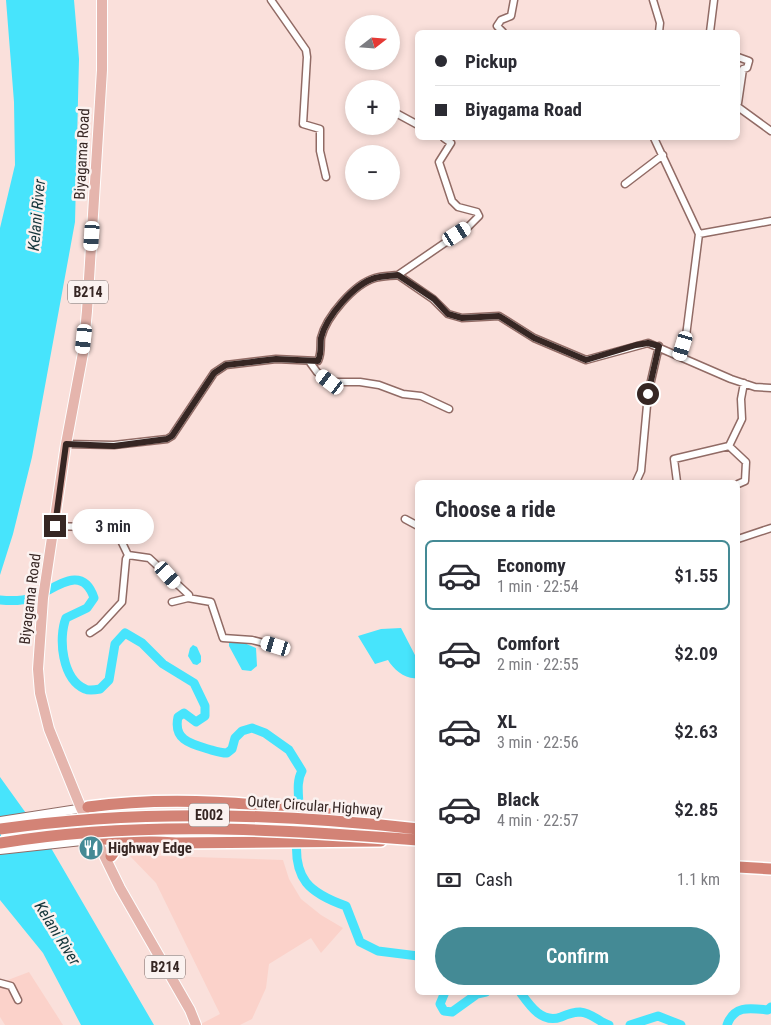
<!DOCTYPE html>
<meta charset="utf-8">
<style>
body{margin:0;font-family:"Roboto Condensed",sans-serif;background:#f7f7f7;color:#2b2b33;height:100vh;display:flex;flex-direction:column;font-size:19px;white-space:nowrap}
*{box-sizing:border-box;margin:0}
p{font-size:16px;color:#7c7c81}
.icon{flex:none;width:28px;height:28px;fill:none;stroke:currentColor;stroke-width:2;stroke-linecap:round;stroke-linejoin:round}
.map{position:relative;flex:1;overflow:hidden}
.side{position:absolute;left:415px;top:480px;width:325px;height:515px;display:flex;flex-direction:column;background:#fff;border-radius:8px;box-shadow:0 2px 8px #0003}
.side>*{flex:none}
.hud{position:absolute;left:415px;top:30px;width:325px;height:110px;border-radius:8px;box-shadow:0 2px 8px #0003;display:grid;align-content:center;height:110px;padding:0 20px;background:#fff}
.needle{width:32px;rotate:73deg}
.tools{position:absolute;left:345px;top:15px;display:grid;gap:10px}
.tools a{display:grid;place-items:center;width:55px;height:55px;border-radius:50%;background:#fff;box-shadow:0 2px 8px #0003;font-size:25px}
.end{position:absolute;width:22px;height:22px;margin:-11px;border:6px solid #362623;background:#fff;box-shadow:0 0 0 2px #fff}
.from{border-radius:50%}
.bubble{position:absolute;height:35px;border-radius:18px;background:#fff;box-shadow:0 2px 8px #0003;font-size:16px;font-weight:600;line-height:35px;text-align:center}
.car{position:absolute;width:15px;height:30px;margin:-15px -8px;border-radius:6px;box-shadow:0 0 4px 1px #0007;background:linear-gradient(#fff 24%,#345 0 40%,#fff 0 76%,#345 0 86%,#fff 0)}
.hud b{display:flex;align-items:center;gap:18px;height:48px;font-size:19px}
.hud b+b{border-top:1px solid #e1e1e2}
.hud i{width:12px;height:12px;background:#2b2b33}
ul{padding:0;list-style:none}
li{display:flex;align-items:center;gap:15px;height:70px;margin:0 10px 8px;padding:0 10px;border:2px solid transparent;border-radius:8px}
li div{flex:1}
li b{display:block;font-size:19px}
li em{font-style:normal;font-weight:600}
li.selected{border-color:#448a95}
li>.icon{width:45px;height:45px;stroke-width:1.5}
h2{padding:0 20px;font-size:22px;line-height:60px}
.pay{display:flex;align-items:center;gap:12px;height:55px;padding:0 20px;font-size:19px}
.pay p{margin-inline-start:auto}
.action{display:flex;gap:10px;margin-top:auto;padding:10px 20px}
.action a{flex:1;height:58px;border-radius:30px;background:#448a95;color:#fff;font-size:20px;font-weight:600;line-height:58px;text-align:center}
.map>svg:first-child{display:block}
</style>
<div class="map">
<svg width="771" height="1025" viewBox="0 0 771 1025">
<rect width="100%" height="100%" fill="#fae0db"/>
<path fill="#fbd2ca" d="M129,855L283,860L289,879L301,899L321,915L343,928L321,953L311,938L269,964L266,988L252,1019L240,1025H199L220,1014L156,883Z
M29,972L63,1025H5L0,1017V983Z"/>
<path fill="#47e4fc" d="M6,0H74L79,59L75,222L32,457L13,534L0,575V228L15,165L14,102Z
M401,628L417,659V678C406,680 393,669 388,660L375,664L358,636L381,629Z
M237,640L256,648L257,666L251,671L242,670L229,646V642Z
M193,645L197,647L201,656V662L197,665L193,664L188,656L190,648Z
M0,777L51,848L154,1025H81L43,953L0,900Z"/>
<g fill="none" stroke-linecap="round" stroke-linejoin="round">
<path stroke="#47e4fc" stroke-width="9" d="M0,600C10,601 22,601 32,598C54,590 82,562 94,598L87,608L66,618C58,638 62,679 85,689C89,691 95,690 100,689L109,680L115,644L125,633L142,643L163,664L194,683L205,706V716L196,722L184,713L178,717C173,740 191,744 208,749C215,751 220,753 227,753L232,749L235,738L242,731L252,728L265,733L289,750L302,771C295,783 300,800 299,814
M297,837C293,879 309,893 346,906L360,942L378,951L418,956
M445,992L440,1004L444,1011L452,1012L477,994L486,992
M520,992C530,1006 542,1024 561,1017C568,1014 573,1012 580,1012C592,1013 599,1022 609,1025
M630,1025L658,1016L681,1025
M727,1025C734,1005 750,1008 768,1010L771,1007"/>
<defs>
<path id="minor" d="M271,0L306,50L307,57L303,124L320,129V151L326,177
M653,0L660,23L659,32
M503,32L497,26L501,20L511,16L514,0
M710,32L714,0
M738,57L749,61L747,68L743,69L738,103
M738,107L771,131
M394,112L418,125
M654,138L699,234L686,336L680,355
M625,184L663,155
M699,234L771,221
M398,275L468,227L479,216L477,212L458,207L452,201L439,162L451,143L444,138
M309,361L317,372L330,382H360L379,385L403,394L421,396L449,409
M66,444L114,445L167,439L172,436L214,373L226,365L276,359L318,361C322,352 320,346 321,338C326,317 354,284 375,278C382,276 391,276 398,275L433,299L448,314L462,318L499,316L534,338L586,360L648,343L731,379L755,387L771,388
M729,446L742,419L741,399L744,383
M729,446L746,462L745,481L738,484
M636,482L641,471L648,394L659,346
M677,482L674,459L729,446
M405,519L418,526
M55,526L115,528L128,555L126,559L122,602L99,627L90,633
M738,539L771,528
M128,555L149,558L189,595L188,598L172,602
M188,598L211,602L223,638L252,640L276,646
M0,983L11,986L18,1000"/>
<path id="tertiary" d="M0,821L84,808
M0,850L100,839"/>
<path id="primary" d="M102,0V70L87,311L83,353L66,444L43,598L38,669L40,693L49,729L81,808L120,888L190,1010L196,1025"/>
<path id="motorway" d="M88,807C177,795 268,803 355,818
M103,839L176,843L381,841
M111,856L116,849L129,841
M738,867L771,869"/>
</defs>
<use href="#minor" stroke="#916b65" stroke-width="9"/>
<use href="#tertiary" stroke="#916b65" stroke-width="10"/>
<use href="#primary" stroke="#fff" stroke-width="12"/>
<use href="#motorway" stroke="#fff" stroke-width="14"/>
<use href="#minor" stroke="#fff" stroke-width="6"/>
<use href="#tertiary" stroke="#fff" stroke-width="8"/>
<use href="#primary" stroke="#e5b5ad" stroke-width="10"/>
<use href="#motorway" stroke="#d38376" stroke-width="11"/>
<defs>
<path id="motorway-bridge" d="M0,829C139,809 279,813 418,829
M0,843C138,820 279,829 418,840"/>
</defs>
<use href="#motorway-bridge" stroke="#fff" stroke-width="14" stroke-linecap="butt"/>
<use href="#motorway-bridge" stroke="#d38376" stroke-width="11"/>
</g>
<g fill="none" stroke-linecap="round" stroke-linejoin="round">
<path stroke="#362623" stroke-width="6" d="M55,526L66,444L114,446L167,439L172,436L214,373L226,365L276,359L318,361C322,352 320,346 321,338C326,317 354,284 375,278C382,276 391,276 398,275L434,299L448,314L462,318L499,316L534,338L586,360L636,345L648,343L659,346L648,394"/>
</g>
<defs>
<symbol id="restaurant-disc" viewBox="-11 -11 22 22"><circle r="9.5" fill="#448a95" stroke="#fbf2f0"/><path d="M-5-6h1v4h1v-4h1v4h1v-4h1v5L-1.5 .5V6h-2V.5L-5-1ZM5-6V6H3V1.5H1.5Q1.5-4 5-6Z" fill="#fff"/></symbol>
</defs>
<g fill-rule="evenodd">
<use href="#restaurant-disc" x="77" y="834" width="28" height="28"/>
</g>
<g text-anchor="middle" stroke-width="5" stroke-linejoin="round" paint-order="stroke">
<g fill="#fbf2f0" stroke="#716360" stroke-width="1">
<rect x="68" y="280.5" width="40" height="23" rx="4"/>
<rect x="189" y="803.5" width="40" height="23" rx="4"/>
<rect x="145" y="955.5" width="40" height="23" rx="4"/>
</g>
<g font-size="14" font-weight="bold" fill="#362623">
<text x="88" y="297">B214</text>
<text x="209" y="820">E002</text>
<text x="165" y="972">B214</text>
</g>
<g font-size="15" fill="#362623" stroke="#fbf2f0">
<text transform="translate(82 154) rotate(-87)" y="5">Biyagama Road</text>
<text transform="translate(30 599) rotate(-83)" y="5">Biyagama Road</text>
<text transform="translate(315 806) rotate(4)" y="5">Outer Circular Highway</text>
</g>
<g font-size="15" font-weight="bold" fill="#362623" stroke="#fbf2f0" text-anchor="start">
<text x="108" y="853">Highway Edge</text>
</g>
<g font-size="16" font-style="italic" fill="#16363b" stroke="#fbf2f0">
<text transform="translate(36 215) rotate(-85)" y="6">Kelani River</text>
<text transform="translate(58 933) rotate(58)" y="6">Kelani River</text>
</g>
</g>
</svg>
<div class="tools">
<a><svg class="needle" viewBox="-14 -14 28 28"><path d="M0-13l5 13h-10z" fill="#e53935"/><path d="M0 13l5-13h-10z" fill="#7c7c81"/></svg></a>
<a>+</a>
<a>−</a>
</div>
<i class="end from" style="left:648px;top:394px"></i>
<i class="end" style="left:55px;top:526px"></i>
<div class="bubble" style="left:72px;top:509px;width:82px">3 min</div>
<i class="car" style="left:457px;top:234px;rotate:57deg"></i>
<i class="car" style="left:92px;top:236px;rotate:184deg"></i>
<i class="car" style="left:84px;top:339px;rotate:186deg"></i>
<i class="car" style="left:683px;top:346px;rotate:197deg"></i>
<i class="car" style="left:330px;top:382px;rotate:307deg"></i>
<i class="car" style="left:168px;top:575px;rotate:138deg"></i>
<i class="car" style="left:276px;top:646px;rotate:287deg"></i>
<div class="hud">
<b><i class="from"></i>Pickup</b>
<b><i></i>Biyagama Road</b>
</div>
<section class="side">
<h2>Choose a ride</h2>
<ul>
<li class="selected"><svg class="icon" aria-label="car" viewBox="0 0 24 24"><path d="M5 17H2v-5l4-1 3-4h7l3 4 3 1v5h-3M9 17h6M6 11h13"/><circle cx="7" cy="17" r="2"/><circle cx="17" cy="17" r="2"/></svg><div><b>Economy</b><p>1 min · 22:54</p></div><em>$1.55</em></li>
<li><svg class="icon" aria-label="car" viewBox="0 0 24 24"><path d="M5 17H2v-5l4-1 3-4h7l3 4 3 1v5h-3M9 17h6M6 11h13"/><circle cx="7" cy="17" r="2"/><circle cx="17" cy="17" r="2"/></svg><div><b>Comfort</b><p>2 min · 22:55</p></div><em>$2.09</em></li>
<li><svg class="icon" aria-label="car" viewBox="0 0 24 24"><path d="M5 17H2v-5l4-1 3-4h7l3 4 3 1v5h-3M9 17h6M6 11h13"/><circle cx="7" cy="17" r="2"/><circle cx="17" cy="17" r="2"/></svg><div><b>XL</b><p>3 min · 22:56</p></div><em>$2.63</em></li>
<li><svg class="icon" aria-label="car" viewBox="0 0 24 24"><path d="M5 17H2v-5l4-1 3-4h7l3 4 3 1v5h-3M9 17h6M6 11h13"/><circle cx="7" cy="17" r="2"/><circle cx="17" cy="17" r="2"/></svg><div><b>Black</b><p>4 min · 22:57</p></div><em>$2.85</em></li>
</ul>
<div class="pay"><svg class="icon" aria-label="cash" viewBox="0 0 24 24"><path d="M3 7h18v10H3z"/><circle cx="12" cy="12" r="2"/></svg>Cash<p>1.1 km</p></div>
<div class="action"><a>Confirm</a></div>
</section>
</div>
